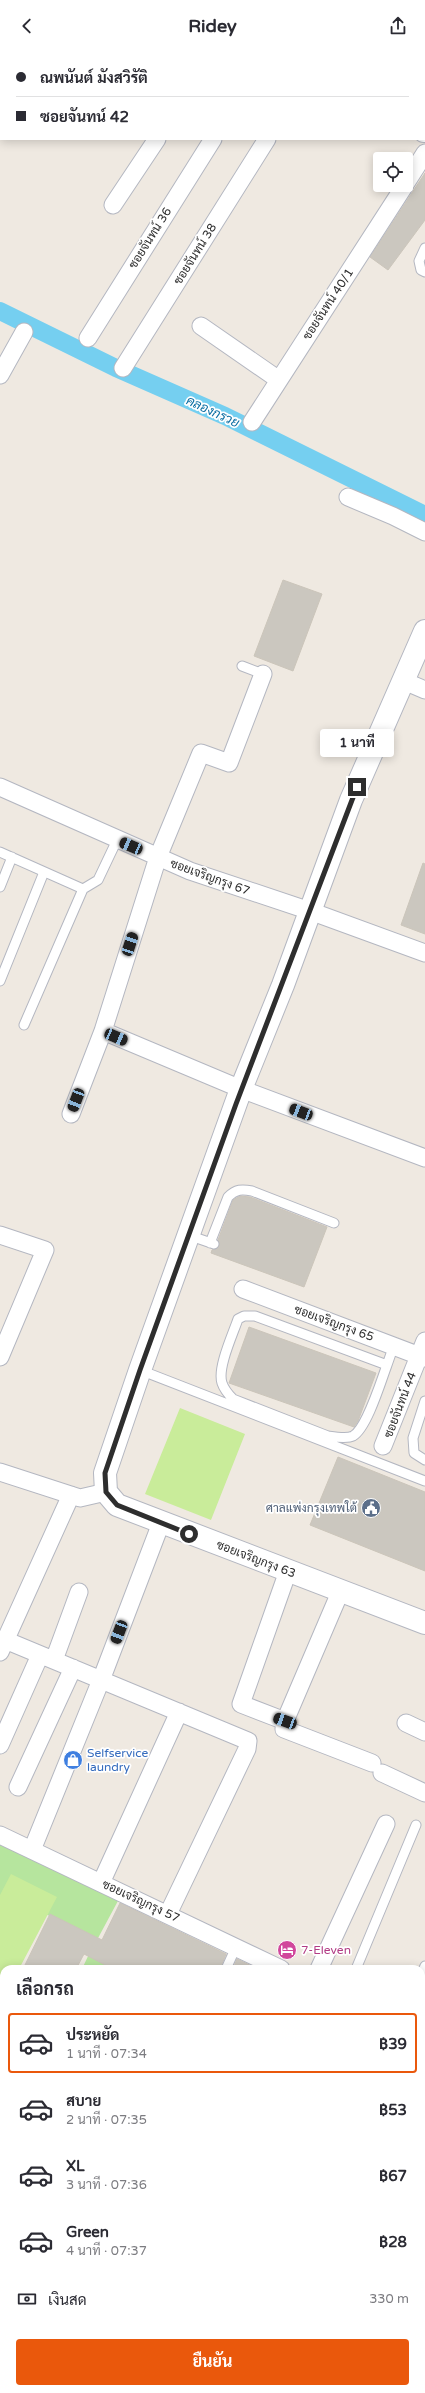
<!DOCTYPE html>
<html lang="th">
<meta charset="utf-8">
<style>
body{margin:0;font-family:"Varela Round",Sarabun,sans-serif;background:#f7f7f7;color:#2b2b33;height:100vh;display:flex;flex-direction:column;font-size:15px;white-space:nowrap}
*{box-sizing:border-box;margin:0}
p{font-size:13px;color:#7c7c81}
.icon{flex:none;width:22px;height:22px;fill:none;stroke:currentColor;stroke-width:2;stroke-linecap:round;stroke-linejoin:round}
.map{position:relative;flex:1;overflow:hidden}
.side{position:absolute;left:0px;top:1913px;width:425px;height:428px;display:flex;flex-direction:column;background:#fff;border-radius:12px 12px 0 0;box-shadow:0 2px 10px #0003}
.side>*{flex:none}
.banner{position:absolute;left:0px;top:0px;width:425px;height:88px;box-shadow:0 2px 10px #0003;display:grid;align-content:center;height:88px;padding:0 16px;background:#fff}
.fabs{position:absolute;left:373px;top:100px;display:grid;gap:8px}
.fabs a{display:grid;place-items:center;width:40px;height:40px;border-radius:4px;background:#fff;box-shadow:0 2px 10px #0003;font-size:20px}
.end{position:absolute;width:18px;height:18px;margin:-9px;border:5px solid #2e2e2e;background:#fff;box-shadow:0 0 0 2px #fff}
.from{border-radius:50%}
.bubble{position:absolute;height:28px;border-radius:4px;background:#fff;box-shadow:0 2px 10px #0003;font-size:13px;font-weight:700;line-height:28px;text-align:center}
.car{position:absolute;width:12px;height:24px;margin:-12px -6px;border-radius:5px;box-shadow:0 0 3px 1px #0007;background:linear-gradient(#222 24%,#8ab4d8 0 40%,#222 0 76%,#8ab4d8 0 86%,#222 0)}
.banner b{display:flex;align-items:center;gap:14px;height:38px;font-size:15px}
.banner b+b{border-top:1px solid #e1e1e2}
.banner i{width:10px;height:10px;background:#2b2b33}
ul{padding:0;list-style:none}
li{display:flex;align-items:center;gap:12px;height:60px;margin:0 8px 6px;padding:0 8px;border:2px solid transparent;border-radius:4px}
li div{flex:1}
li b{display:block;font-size:15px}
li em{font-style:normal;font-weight:700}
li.on{border-color:#ea580c}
li>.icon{width:36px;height:36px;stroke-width:1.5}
h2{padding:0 16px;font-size:18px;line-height:48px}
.pay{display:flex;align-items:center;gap:10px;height:44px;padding:0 16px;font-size:15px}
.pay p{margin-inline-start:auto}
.action{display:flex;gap:8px;margin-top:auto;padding:8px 16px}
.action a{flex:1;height:46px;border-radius:4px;background:#ea580c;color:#fff;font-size:16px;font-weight:700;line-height:46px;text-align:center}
header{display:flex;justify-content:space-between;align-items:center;height:52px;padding:0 16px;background:#fff;font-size:18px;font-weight:700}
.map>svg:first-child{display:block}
</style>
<header><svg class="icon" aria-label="back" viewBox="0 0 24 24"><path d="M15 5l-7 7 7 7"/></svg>Ridey<svg class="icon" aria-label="share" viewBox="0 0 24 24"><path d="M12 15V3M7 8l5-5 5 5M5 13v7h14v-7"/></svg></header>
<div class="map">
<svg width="425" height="2341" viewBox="0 0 425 2341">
<rect width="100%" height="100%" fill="#efe9e1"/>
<path fill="#f0e6d1" d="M421,1992L425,1994V2137L421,2143Z
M421,2320L425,2322V2341H332L335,2337H421Z"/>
<path fill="#b6e59e" d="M0,1792L119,1847L97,1888L6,1842L0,1852Z
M89,1902L117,1917H82Z"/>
<path fill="#c8d9b8" d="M0,0H206L1,1V23Z"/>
<path fill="#c9ec9a" d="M180,1356L245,1382L211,1468L145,1442Z
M11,1822L57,1845L19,1917H4V1947L0,1954V1843Z"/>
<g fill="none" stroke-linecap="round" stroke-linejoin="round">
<path stroke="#75cff0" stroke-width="18" d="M0,259L116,316L225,364L425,463
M0,2246L4,2247
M194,2337L202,2341"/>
</g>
<path fill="#cbc7bf" stroke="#cbc5ba" d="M425,121V168L388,218L370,205Z
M283,528L322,542L293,619L254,604Z
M423,811L425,812V882L401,873Z
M240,1144L250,1145L327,1175L304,1235L211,1201L212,1198L219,1194L218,1188L233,1148Z
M249,1275L376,1321L358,1369L354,1375L229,1331Z
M338,1405L425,1440V1519L310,1473Z
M120,1851L226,1902L220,1917H113L84,1902L76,1917H23L50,1862L102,1888Z
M237,1907L258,1917H233Z"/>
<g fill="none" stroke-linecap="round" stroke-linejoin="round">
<defs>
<path id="service" d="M425,196L419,209L421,218L425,220
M242,614L263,622
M0,800L83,837L98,828L117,788
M0,835L12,805
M0,929L44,820
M24,973L83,837
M188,1183L214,1192
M210,1191L228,1145C236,1137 242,1137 252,1139L334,1171
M387,1313C381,1329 367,1376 353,1384C347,1387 335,1385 328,1384L233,1347C228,1342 224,1337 222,1331C217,1316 233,1282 238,1267L244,1264H255L387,1313L394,1293
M140,1318L425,1429
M425,1349L413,1386L414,1401L425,1408
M226,1917L236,1895
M356,1917L416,1773
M421,1923L425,1914
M421,2142L425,2145"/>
<path id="minor" d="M215,1V0
M267,1L268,0
M384,1L385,0
M406,131L425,101
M113,153L157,87
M201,274L279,328
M88,286L213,87
M123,316L267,87
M0,323L24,280
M252,370L405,133
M348,445L393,464L425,480
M404,629L425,638
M0,735L190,819L310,859L425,901
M103,979L241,1037L425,1106
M71,1062L103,979L158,805L201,701L229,711L263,622
M0,1183L45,1198L0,1305
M243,1237L425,1306
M383,1394L425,1289
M0,1420L80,1446L106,1440
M341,1538L285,1669L284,1677L372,1711
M5,1588L248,1689L247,1697L168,1862
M0,1600L71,1443
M54,1608L79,1540
M103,1623L161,1471
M285,1669L241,1652L288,1519
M406,1671L425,1680
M0,1693L40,1603
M382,1721L425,1741
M18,1735L73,1616
M0,1783L281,1917
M32,1798L101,1628
M101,1831L179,1660
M319,1917L386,1772
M421,1979L425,1981"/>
<path id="tertiary" d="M425,579L351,748L283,933L241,1037L140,1318L105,1421L106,1440L117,1453L425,1571"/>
<path id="secondary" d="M308,0L310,1
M334,0L336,1
M424,58H425
M424,79H425
M421,2173L425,2167
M305,2341L308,2337"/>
</defs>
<use href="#service" stroke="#b4b7c1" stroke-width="11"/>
<use href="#minor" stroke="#b4b7c1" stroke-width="19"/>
<use href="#tertiary" stroke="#b4b7c1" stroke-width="24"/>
<use href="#secondary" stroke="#b4b7c1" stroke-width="24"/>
<use href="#service" stroke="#fff" stroke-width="9"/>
<use href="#minor" stroke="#fff" stroke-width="17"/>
<use href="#tertiary" stroke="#fff" stroke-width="22"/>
<use href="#secondary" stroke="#fff" stroke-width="22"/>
</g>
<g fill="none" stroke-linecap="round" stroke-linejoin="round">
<path stroke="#2e2e2e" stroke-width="5" d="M189,1482L117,1453L106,1440L105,1421L140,1318L236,1052L357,735"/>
</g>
<defs>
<symbol id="civic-disc" viewBox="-11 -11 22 22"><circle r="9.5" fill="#5c6f8a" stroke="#fff"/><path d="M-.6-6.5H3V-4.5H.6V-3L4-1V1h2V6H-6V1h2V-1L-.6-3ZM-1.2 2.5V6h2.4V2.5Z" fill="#fff"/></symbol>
<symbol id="shop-disc" viewBox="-11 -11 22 22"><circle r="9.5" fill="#3f7fe0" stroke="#fff"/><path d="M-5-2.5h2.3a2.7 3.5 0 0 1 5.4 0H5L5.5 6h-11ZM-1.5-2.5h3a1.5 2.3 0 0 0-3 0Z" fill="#fff"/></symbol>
<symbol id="hotel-disc" viewBox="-11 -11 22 22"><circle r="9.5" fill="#d1479c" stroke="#fff"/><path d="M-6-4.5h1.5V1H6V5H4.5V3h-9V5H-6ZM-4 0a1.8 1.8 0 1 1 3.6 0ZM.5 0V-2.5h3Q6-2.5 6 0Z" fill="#fff"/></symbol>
</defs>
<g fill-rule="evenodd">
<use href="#civic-disc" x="360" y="1445" width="22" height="22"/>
<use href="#shop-disc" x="62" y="1697" width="22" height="22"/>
<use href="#hotel-disc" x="276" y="1887" width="22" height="22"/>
</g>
<g text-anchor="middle" stroke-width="3.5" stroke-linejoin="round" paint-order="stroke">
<g font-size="12" fill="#2e2e2e" stroke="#fff">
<text transform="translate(150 186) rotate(-58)" y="4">ซอยจันทน์ 36</text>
<text transform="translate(195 202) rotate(-58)" y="4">ซอยจันทน์ 38</text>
<text transform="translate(328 252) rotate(-57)" y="4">ซอยจันทน์ 40/1</text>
<text transform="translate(210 825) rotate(20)" y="4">ซอยเจริญกรุง 67</text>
<text transform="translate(334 1271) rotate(20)" y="4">ซอยเจริญกรุง 65</text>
<text transform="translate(400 1353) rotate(-69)" y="4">ซอยจันทน์ 44</text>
<text transform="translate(256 1507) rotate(21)" y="4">ซอยเจริญกรุง 63</text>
<text transform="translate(141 1849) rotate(25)" y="4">ซอยเจริญกรุง 57</text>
</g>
<g font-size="12" fill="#4e5e75" stroke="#fff" text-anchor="end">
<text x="357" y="1460">ศาลแพ่งกรุงเทพใต้</text>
</g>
<g font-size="12" fill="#366cbe" stroke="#fff" text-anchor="start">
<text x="87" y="1705">Selfservice<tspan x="87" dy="14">laundry</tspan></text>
</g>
<g font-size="12" fill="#b23c85" stroke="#fff" text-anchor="start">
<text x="301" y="1902">7-Eleven</text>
</g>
<g font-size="13" font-style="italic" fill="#0d6fa3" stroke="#fff">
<text transform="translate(213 359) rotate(25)" y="5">คลองกรวย</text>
</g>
</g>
</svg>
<div class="fabs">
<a><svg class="icon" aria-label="locate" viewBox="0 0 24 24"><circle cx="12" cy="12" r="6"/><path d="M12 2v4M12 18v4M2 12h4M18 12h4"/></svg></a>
</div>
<i class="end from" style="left:189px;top:1482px"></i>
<i class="end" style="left:357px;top:735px"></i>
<div class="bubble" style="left:320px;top:677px;width:74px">1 นาที</div>
<i class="car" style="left:131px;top:794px;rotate:293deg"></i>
<i class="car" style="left:130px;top:892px;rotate:18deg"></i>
<i class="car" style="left:116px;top:985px;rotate:113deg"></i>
<i class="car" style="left:76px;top:1048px;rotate:201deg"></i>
<i class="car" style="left:301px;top:1060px;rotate:291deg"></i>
<i class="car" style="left:119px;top:1580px;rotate:201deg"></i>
<i class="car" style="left:285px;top:1669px;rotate:290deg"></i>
<div class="banner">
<b><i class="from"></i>ณพนันต์ มังสวิรัติ</b>
<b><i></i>ซอยจันทน์ 42</b>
</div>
<section class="side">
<h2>เลือกรถ</h2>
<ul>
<li class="on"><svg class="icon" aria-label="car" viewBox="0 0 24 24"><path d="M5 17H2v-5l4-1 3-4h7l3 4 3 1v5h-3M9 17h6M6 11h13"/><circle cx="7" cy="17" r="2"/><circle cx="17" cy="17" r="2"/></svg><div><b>ประหยัด</b><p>1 นาที · 07:34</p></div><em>฿39</em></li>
<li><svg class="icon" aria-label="car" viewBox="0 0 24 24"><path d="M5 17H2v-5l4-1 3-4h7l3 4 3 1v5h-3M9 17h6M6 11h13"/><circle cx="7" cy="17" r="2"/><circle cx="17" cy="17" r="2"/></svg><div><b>สบาย</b><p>2 นาที · 07:35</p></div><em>฿53</em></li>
<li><svg class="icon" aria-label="car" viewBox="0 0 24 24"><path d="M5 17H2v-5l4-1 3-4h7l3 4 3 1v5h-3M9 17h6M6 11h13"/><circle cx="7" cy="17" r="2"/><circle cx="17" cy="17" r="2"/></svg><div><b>XL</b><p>3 นาที · 07:36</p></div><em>฿67</em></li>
<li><svg class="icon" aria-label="car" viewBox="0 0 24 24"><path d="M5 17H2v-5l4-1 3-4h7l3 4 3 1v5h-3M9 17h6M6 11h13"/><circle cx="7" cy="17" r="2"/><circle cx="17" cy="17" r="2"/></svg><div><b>Green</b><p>4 นาที · 07:37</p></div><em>฿28</em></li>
</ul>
<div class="pay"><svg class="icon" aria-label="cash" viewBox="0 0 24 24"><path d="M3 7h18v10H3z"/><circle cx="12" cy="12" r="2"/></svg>เงินสด<p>330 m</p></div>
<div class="action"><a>ยืนยัน</a></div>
</section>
</div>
